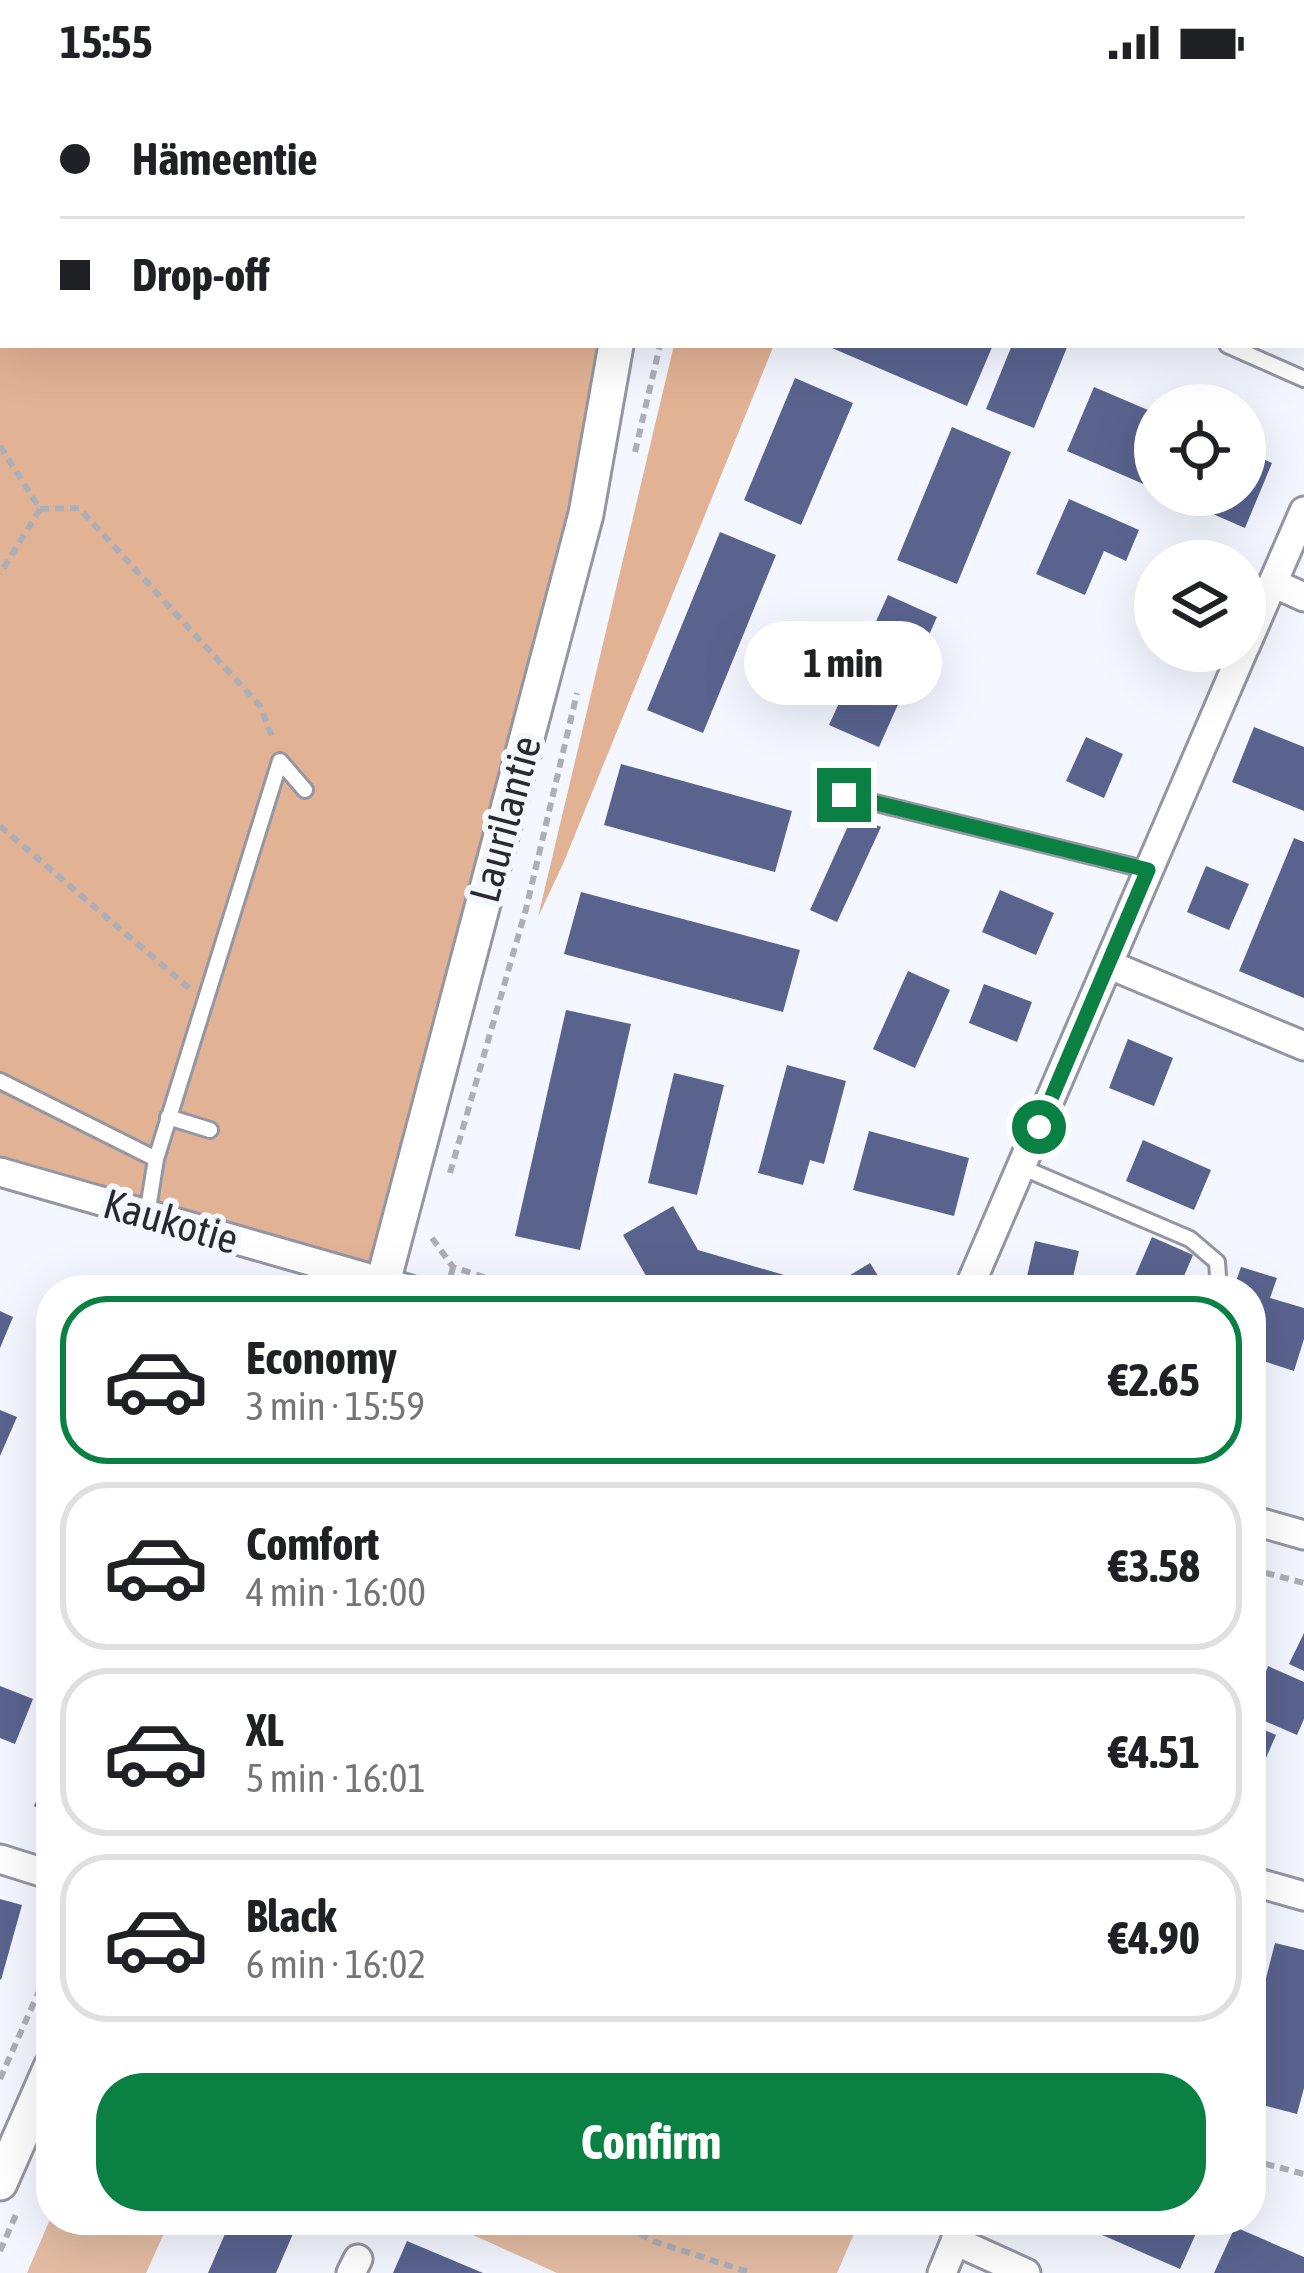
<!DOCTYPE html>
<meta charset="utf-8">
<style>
body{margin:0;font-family:"Asap Condensed",sans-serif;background:#f6f6f6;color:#202124;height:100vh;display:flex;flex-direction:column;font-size:45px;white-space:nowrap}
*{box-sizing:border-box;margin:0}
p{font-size:39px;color:#757577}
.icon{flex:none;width:66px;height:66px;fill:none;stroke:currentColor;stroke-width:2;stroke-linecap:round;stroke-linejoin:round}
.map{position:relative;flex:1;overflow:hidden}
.side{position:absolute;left:36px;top:1191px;width:1230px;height:960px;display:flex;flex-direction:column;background:#fff;border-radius:48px;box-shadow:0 12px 48px #0002}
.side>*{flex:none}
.banner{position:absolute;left:0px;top:0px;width:1305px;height:264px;box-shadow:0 12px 48px #0002;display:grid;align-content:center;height:264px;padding:0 60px;background:#fff}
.buttons{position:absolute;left:1134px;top:300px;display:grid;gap:24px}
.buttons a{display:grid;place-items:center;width:132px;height:132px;border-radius:50%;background:#fff;box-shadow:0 12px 48px #0002;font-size:60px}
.end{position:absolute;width:54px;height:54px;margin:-27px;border:15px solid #0b8043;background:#fff;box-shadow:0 0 0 6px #fff}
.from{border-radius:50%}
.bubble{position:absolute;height:84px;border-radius:42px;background:#fff;box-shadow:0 12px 48px #0002;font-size:39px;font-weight:700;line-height:84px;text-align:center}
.banner b{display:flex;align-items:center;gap:42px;height:114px;font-size:45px}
.banner b+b{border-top:3px solid #e0e0e0}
.banner i{width:30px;height:30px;background:#202124}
ul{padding:21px 0 0;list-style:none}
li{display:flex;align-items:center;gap:36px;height:168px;margin:0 24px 18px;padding:0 36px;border:6px solid #e0e0e0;border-radius:48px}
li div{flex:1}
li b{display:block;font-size:45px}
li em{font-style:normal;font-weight:700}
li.selected{border-color:#0b8043}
li>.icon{width:108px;height:108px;stroke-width:1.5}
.cta{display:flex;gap:24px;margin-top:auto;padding:24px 60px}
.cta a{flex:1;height:138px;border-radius:48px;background:#0b8043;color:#fff;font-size:48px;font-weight:700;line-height:138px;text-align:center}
.status{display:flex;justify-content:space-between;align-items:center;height:84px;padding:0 60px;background:#fff;direction:ltr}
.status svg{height:33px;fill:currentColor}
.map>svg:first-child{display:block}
</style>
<div class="status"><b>15:55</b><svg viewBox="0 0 49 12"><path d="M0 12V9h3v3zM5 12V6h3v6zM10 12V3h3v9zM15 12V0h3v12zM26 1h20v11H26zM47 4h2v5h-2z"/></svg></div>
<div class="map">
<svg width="1304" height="2189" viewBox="0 0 1304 2189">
<rect width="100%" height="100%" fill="#f4f7ff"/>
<path fill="#e3bca3" d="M51,2133V2136H170L146,2189H27Z
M440,2136H860L837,2189H557Z"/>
<path fill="#e2b294" d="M0,0H662L3,3V261H616L384,1198L0,1088Z
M674,261H774L563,780L538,833Z"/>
<path fill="#59638e" d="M825,261H993L967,322Z
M1012,261H1068L1034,344L986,325Z
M795,294L853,319L801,441L744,416Z
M1094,303L1155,329V405L1067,367Z
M952,343L1011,368L957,500L897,476Z
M1245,367L1272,379L1245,444L1169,411H1245Z
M1069,415L1139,446L1126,477L1104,467L1085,511L1036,490Z
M720,448L776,471L703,649L647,626Z
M888,511L937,533L879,663L829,641Z
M1254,643L1304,663V727L1232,698Z
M1086,653L1123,670L1104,714L1066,697Z
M621,680L792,727L775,788L604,741Z
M853,731L881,743L837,838L810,826Z
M1294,754L1304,758V914L1239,887Z
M1206,782L1249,800L1229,846L1187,828Z
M1000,806L1054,829L1036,871L982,848Z
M581,808L800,866L783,928L564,870Z
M908,887L950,906L915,984L873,965Z
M984,900L1032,918L1017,958L969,939Z
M566,926L631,940L580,1166L515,1152Z
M1128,955L1173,974L1154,1022L1109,1004Z
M787,981L846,997L824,1080L810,1076L803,1101L758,1089Z
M674,989L724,1001L697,1111L648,1099Z
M869,1047L969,1074L954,1132L853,1106Z
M1143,1056L1211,1086L1194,1126L1126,1097Z
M673,1122L698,1166L829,1204L870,1179L887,1206H654L623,1151Z
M1152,1153L1193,1171L1178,1206H1129Z
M1035,1157L1079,1167L1070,1206H1024Z
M1241,1183L1277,1194L1270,1214L1304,1224V1255L1294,1287L1251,1273V1206H1233Z
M0,1227L13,1233L0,1264Z
M0,1326L17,1333L0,1372Z
M51,1406V1439L39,1434Z
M1304,1549V1587L1289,1580Z
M1268,1582L1304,1598V1635L1297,1651L1251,1631Z
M0,1602L33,1615L15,1660L0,1654Z
M1251,1640L1276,1651L1255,1699L1251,1697Z
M51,1686V1730L34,1722Z
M0,1815L22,1821L1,1896L0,1895Z
M1275,1859L1304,1866V2004L1297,2030L1251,2018V1952Z
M231,2136H299L276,2189H208Z
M1068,2136H1202L1180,2185Z
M1235,2143L1304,2173V2189H1214Z
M407,2157L483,2189H393Z"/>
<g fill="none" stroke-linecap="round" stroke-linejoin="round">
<defs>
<path id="service" d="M1158,0L1162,3
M1302,95L1304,96
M1227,261L1304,295
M280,677L305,706
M843,711L1148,786
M0,997L156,1075
M168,1033L210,1046
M1021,1083L1190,1155L1217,1178L1219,1206
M147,1131L156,1075L280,677"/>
<path id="minor" d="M1273,499L1304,513
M1245,563L1304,427
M1110,881L1304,962
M0,1088L411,1206
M968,1206L1243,567
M1251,1436L1304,1451
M0,1775L51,1791
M1251,1797L1304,1812
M955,2157L1026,2189
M351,2189L358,2175
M942,2189L964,2136"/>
<path id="tertiary" d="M662,3V0
M381,1206L586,430L616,261
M0,2099L51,1983"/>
</defs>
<use href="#service" stroke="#9497a3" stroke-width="20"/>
<use href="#minor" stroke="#9497a3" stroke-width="33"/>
<use href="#tertiary" stroke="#9497a3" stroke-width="39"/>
<path stroke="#adafb6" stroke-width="6" stroke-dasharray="9 6" stroke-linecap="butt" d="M715,3L716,0
M0,362L40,425L0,490
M635,368L660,261
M40,425L79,424L261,623L273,656
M0,742L189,904
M450,1089L526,825L577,609
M432,1154L453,1183L523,1206
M447,1206L453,1183
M1251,1485L1304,1499
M0,1995L51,1880
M1251,2076L1304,2090
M613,2136L653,2157L751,2189
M0,2167L18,2126"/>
<use href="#service" stroke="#fff" stroke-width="14"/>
<use href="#minor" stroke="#fff" stroke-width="27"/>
<use href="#tertiary" stroke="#fff" stroke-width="33"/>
</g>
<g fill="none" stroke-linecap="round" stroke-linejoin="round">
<path stroke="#0b8043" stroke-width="15" d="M844,711L1148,786L1039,1043"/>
</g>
<g text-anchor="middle" stroke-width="12" stroke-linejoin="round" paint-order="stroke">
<g font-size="42" fill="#282a2f" stroke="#f4f7ff">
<text transform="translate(505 735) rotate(-75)" y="15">Laurilantie</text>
<text transform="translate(171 1137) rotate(16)" y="15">Kaukotie</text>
</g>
</g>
</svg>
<div class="buttons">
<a><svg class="icon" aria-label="locate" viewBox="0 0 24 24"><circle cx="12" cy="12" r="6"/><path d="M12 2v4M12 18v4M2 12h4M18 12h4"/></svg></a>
<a><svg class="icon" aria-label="layers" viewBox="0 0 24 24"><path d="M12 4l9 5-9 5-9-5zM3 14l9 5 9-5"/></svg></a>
</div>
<i class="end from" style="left:1039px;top:1043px"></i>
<i class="end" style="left:844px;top:711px"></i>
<div class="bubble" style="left:744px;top:537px;width:198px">1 min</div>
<div class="banner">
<b><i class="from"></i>Hämeentie</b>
<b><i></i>Drop-off</b>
</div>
<section class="side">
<ul>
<li class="selected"><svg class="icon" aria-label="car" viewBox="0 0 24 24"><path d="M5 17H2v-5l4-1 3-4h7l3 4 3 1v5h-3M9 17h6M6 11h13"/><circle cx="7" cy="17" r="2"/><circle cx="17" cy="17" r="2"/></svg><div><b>Economy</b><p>3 min · 15:59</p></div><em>€2.65</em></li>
<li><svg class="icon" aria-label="car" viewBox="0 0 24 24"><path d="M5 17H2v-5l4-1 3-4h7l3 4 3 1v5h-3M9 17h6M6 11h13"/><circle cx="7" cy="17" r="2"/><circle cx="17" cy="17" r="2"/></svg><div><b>Comfort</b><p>4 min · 16:00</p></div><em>€3.58</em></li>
<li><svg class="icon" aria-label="car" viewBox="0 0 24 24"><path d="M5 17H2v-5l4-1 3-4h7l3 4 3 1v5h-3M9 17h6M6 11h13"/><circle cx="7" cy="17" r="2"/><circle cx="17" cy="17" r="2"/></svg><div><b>XL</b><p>5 min · 16:01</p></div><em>€4.51</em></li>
<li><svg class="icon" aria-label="car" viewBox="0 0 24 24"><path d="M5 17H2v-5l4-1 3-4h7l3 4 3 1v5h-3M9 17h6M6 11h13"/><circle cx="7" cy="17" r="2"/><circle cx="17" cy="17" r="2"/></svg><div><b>Black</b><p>6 min · 16:02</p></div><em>€4.90</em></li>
</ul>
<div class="cta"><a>Confirm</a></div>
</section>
</div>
